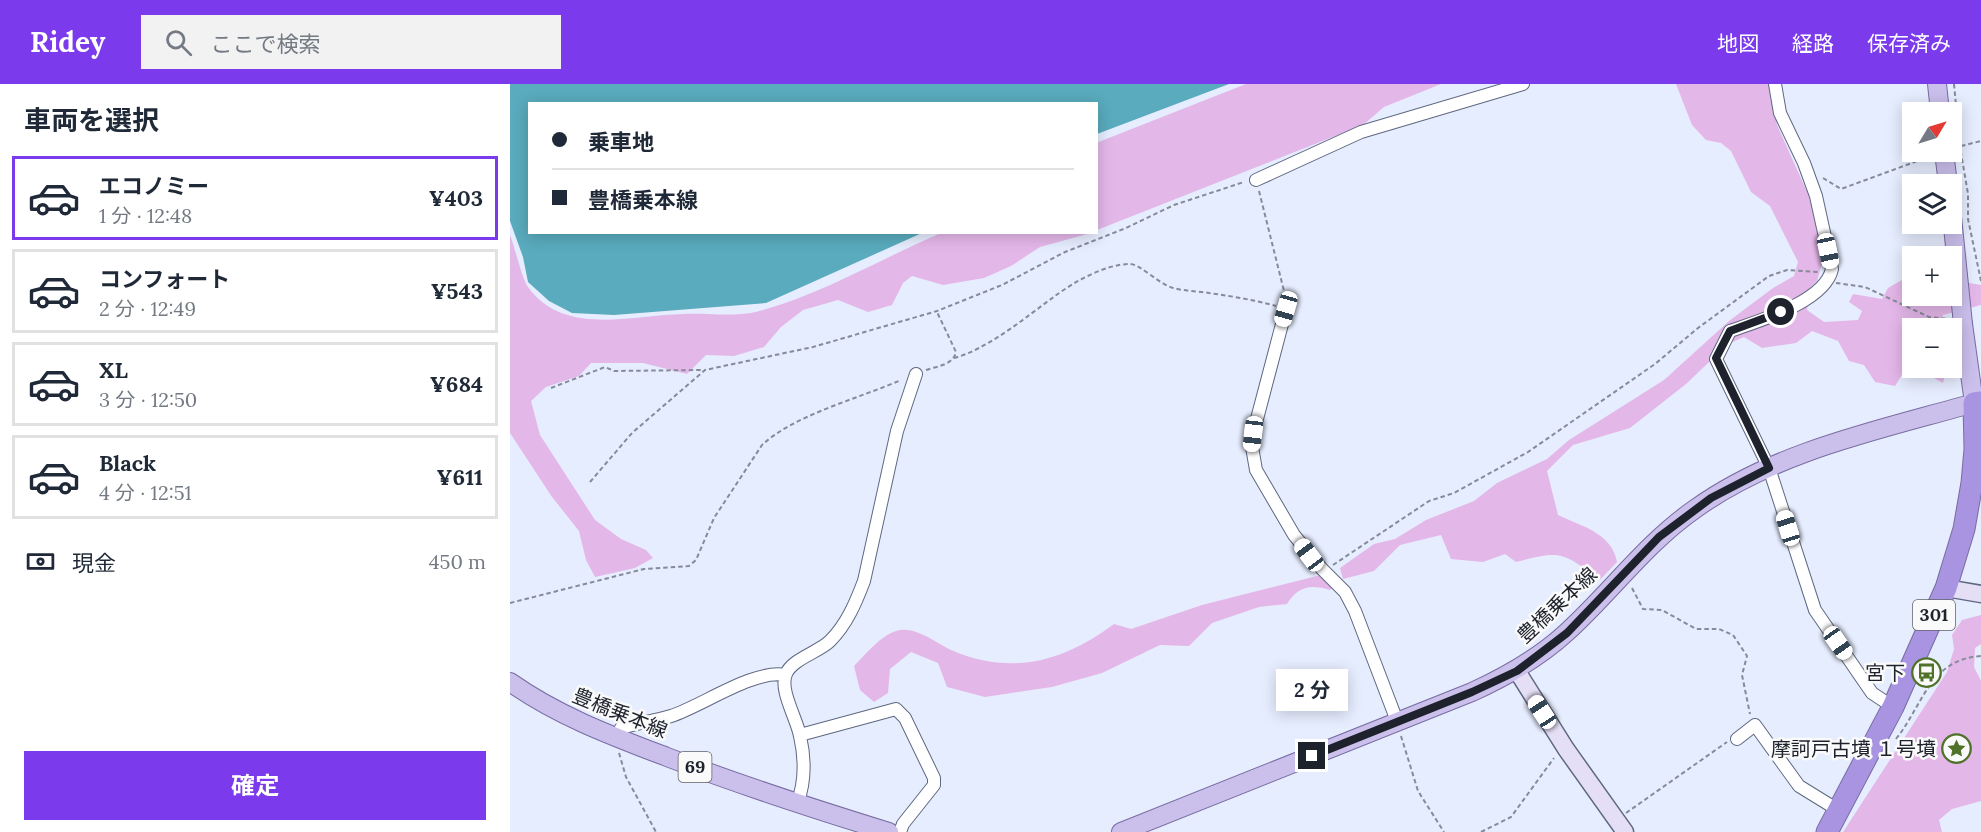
<!DOCTYPE html>
<html lang="ja">
<meta charset="utf-8">
<style>
body{margin:0;font-family:Lora,"Noto Sans JP",serif;background:#f2f2f3;color:#1f2937;height:100vh;display:flex;flex-direction:column;font-size:22px;white-space:nowrap}
*{box-sizing:border-box;margin:0}
p{font-size:20px;color:#747a83}
.icon{flex:none;width:33px;height:33px;fill:none;stroke:currentColor;stroke-width:2;stroke-linecap:round;stroke-linejoin:round}
.map{position:relative;flex:1;overflow:hidden}
.drawer{display:flex;flex-direction:column;background:#fff;width:510px}
.drawer>*{flex:none}
.top-card{position:absolute;left:18px;top:18px;width:570px;height:132px;border-radius:0px;box-shadow:0 3px 15px #0003;display:grid;align-content:center;height:132px;padding:0 24px;background:#fff}
.needle{width:39px;rotate:52deg}
.controls{position:absolute;left:1392px;top:18px;display:grid;gap:12px}
.controls a{display:grid;place-items:center;width:60px;height:60px;border-radius:0px;background:#fff;box-shadow:0 3px 15px #0003;font-size:30px}
.end{position:absolute;width:27px;height:27px;margin:-14px;border:8px solid #1e222c;background:#fff;box-shadow:0 0 0 3px #fff}
.from{border-radius:50%}
.bubble{position:absolute;height:42px;border-radius:0px;background:#fff;box-shadow:0 3px 15px #0003;font-size:20px;font-weight:700;line-height:42px;text-align:center}
.car{position:absolute;width:18px;height:36px;margin:-18px -9px;border-radius:8px;box-shadow:0 0 4px 2px #0007;background:linear-gradient(#fff 24%,#345 0 40%,#fff 0 76%,#345 0 86%,#fff 0)}
.top-card b{display:flex;align-items:center;gap:21px;height:57px;font-size:22px}
.top-card b+b{border-top:2px solid #e0e1e3}
.top-card i{width:15px;height:15px;background:#1f2937}
ul{padding:0;list-style:none}
li{display:flex;align-items:center;gap:18px;height:84px;margin:0 12px 9px;padding:0 12px;border:3px solid #e0e1e3;border-radius:0px}
li div{flex:1}
li b{display:block;font-size:22px}
li em{font-style:normal;font-weight:700}
li.active{border-color:#7c3aed}
li>.icon{width:54px;height:54px;stroke-width:1.5}
h2{padding:0 24px;font-size:27px;line-height:72px}
.pay{display:flex;align-items:center;gap:15px;height:66px;padding:0 24px;font-size:22px}
.pay p{margin-inline-start:auto}
.cta{display:flex;gap:12px;margin-top:auto;padding:12px 24px}
.cta a{flex:1;height:69px;border-radius:0px;background:#7c3aed;color:#fff;font-size:24px;font-weight:700;line-height:69px;text-align:center}
header{display:flex;align-items:center;gap:36px;box-sizing:border-box;height:84px;padding:0 30px;background:#7c3aed;color:#fff}
header strong{font-size:28px}
nav{display:flex;gap:33px;margin-inline-start:auto;font-size:21px}
.search{width:420px;height:54px;background:#f2f2f3;display:flex;align-items:center;gap:15px;box-sizing:border-box;padding:0 21px;border-radius:0px;color:#747a83;font-size:22px}
main{display:flex;flex:1;min-height:0}
.map>svg:first-child{display:block}
</style>
<header>
<strong>Ridey</strong>
<div class="search"><svg class="icon" aria-label="search" viewBox="0 0 24 24"><circle cx="10" cy="10" r="6"/><path d="M15 15l6 6"/></svg>ここで検索</div>
<nav><a>地図</a><a>経路</a><a>保存済み</a></nav>
</header>
<main>
<section class="drawer">
<h2>車両を選択</h2>
<ul>
<li class="active"><svg class="icon" aria-label="car" viewBox="0 0 24 24"><path d="M5 17H2v-5l4-1 3-4h7l3 4 3 1v5h-3M9 17h6M6 11h13"/><circle cx="7" cy="17" r="2"/><circle cx="17" cy="17" r="2"/></svg><div><b>エコノミー</b><p>1 分 · 12:48</p></div><em>¥403</em></li>
<li><svg class="icon" aria-label="car" viewBox="0 0 24 24"><path d="M5 17H2v-5l4-1 3-4h7l3 4 3 1v5h-3M9 17h6M6 11h13"/><circle cx="7" cy="17" r="2"/><circle cx="17" cy="17" r="2"/></svg><div><b>コンフォート</b><p>2 分 · 12:49</p></div><em>¥543</em></li>
<li><svg class="icon" aria-label="car" viewBox="0 0 24 24"><path d="M5 17H2v-5l4-1 3-4h7l3 4 3 1v5h-3M9 17h6M6 11h13"/><circle cx="7" cy="17" r="2"/><circle cx="17" cy="17" r="2"/></svg><div><b>XL</b><p>3 分 · 12:50</p></div><em>¥684</em></li>
<li><svg class="icon" aria-label="car" viewBox="0 0 24 24"><path d="M5 17H2v-5l4-1 3-4h7l3 4 3 1v5h-3M9 17h6M6 11h13"/><circle cx="7" cy="17" r="2"/><circle cx="17" cy="17" r="2"/></svg><div><b>Black</b><p>4 分 · 12:51</p></div><em>¥611</em></li>
</ul>
<div class="pay"><svg class="icon" aria-label="cash" viewBox="0 0 24 24"><path d="M3 7h18v10H3z"/><circle cx="12" cy="12" r="2"/></svg>現金<p>450 m</p></div>
<div class="cta"><a>確定</a></div>
</section>
<div class="map">
<svg width="1471" height="748" viewBox="0 0 1471 748">
<rect width="100%" height="100%" fill="#e6edfe"/>
<path fill="#e4b7e9" d="M736,0H931L874,23L853,41L587,146L586,59Z
M1166,0H1260L1267,41L1298,110L1309,147L1313,176L1307,197L1299,205L1297,226L1314,238L1348,236L1352,227L1339,218L1343,210L1372,215L1378,204L1399,192H1402V212H1442V196L1471,201V221L1433,231L1430,244H1402V284H1437L1433,299L1407,285L1393,289L1385,302L1365,298L1354,281L1339,277L1328,257L1302,247L1286,259L1252,264L1234,253L1218,260L1176,300L1120,344L1063,361L1037,387L1048,431C1071,442 1102,449 1107,478L1090,496C1052,468 1052,466 1006,478L995,470L973,478L941,475L931,451L890,461L864,487L833,495L830,484L864,460L885,455L916,436L964,417L987,399L1037,375L1059,356L1154,296L1219,237L1263,204L1284,192L1288,178L1260,122L1241,108L1221,67L1211,59L1196,56L1182,41Z
M431,149H581L530,163L501,182L474,194L433,201L402,192L393,199L382,221L358,228L328,216L293,226L271,243L254,263L224,272L196,271L177,290L133,279H81L69,292L36,303L21,317L30,351L85,436L111,455L136,466L143,474L125,484L85,493L76,476L69,447L42,413L0,349V151C5,163 12,195 18,203C54,253 122,231 173,230C195,229 224,233 246,228C311,211 370,175 431,149Z
M811,491L824,503L820,506C801,500 788,502 777,520L749,523L702,539L679,562L650,561L592,589L542,603L475,613L437,603L428,579L401,568L380,585L378,609L364,618L350,606L344,582C356,570 370,552 386,547C404,541 426,559 441,566C501,592 553,578 604,540L621,545L692,521Z
M1471,531V560L1465,564L1464,583L1471,597V717L1442,725L1429,736L1432,748H1333L1437,588L1444,565L1442,551L1452,536Z"/>
<path fill="#59abbd" d="M0,0H719L587,50L586,20H20V148L412,149L256,219L104,231L62,229L39,217L18,198L13,173L0,137Z"/>
<g fill="none" stroke-linecap="round" stroke-linejoin="round">
<defs>
<path id="street" d="M1265,0L1270,29L1294,79L1306,112L1322,185C1315,218 1248,237 1220,247L1206,275L1259,384L1305,526L1362,609L1383,623
M746,96L851,48L1013,0
M776,225L743,350L742,363L746,386L784,451L812,485L835,508L845,527L887,637
M290,651L386,625L395,634L424,694V701L393,740L390,748
M107,654L111,644C128,639 145,637 161,632C192,622 244,585 275,591
M1227,655L1245,641L1289,702L1328,726
M287,720C295,699 295,674 290,652C287,635 269,606 276,590C282,575 309,568 320,557C337,540 346,518 354,497L387,347L406,290"/>
<path id="secondary" d="M1436,504L1471,510
M1007,587L1056,665L1115,748"/>
<path id="primary" d="M1427,0L1430,28
M1434,68L1438,100
M0,598C48,632 102,652 157,673C230,701 304,725 379,748
M611,748L962,608C997,592 1029,574 1057,548C1101,508 1136,459 1185,425C1266,367 1369,346 1464,319L1453,240"/>
<path id="highway" d="M1317,748L1383,623L1436,504L1454,445L1462,399L1465,365L1464,319L1471,318"/>
</defs>
<use href="#street" stroke="#5e6880" stroke-width="14"/>
<use href="#secondary" stroke="#5e6880" stroke-width="19"/>
<use href="#primary" stroke="#786ca1" stroke-width="20"/>
<use href="#highway" stroke="#786ca1" stroke-width="23"/>
<path stroke="#868b99" stroke-width="2" stroke-dasharray="4.5 3" stroke-linecap="butt" d="M1444,0L1450,63L1458,110V135L1471,197
M1451,62L1471,57
M1313,94L1331,105L1421,72
M749,107L776,215
M1326,199L1355,203L1419,233L1439,235
M444,274C478,265 516,233 545,212C564,198 595,180 620,180C630,180 649,200 663,204C674,207 687,207 699,209C721,212 744,216 766,222
M416,286C428,282 443,281 446,268L427,228
M41,304L95,283L104,287L192,286
M80,398L122,349L195,286L303,263L427,227L492,201L555,168L616,144L664,121L734,98
M823,481L919,417L944,409L1018,368L1145,280L1188,244L1259,192L1277,186L1309,188
M1122,504L1133,525L1152,526L1186,545H1209L1223,551L1237,572L1232,591L1240,630
M0,519L134,485L179,482L186,476L204,434L252,361C284,331 350,314 391,296
M891,652L908,707L934,748
M1386,655C1413,621 1420,575 1471,572
M109,669L116,693L146,748
M1116,729L1217,658
M971,748L1001,733L1044,674"/>
<use href="#street" stroke="#fff" stroke-width="12"/>
<use href="#secondary" stroke="#e5dff6" stroke-width="16"/>
<use href="#primary" stroke="#cbbfec" stroke-width="18"/>
<use href="#highway" stroke="#a894e0" stroke-width="21"/>
<defs>
<path id="primary-bridge" d="M1442,133L1453,240"/>
</defs>
<use href="#primary-bridge" stroke="#786ca1" stroke-width="20" stroke-linecap="butt"/>
<use href="#primary-bridge" stroke="#cbbfec" stroke-width="18"/>
</g>
<g fill="none" stroke-linecap="round" stroke-linejoin="round">
<path stroke="#1e222c" stroke-width="8" d="M802,672L962,608L1007,587L1057,549L1149,453L1201,414L1259,384L1206,274L1220,247L1271,228"/>
</g>
<defs>
<symbol id="bus-ring" viewBox="-11 -11 22 22"><circle r="9.5" fill="#fafafa" stroke="#4f7128" stroke-width="1.5"/><path d="M-5-6H5V4H4V6H2V4H-2V6H-4V4H-5ZM-3.5-4V0h7V-4ZM-3.5 1.2v1.5H-2V1.2ZM2 1.2v1.5H3.5V1.2Z" fill="#4f7128"/></symbol>
<symbol id="sight-ring" viewBox="-11 -11 22 22"><circle r="9.5" fill="#fafafa" stroke="#4f7128" stroke-width="1.5"/><path d="M0-6L1.8-2.2L6-1.7L2.9 1.2L3.7 5.4L0 3.3L-3.7 5.4L-2.9 1.2L-6-1.7L-1.8-2.2Z" fill="#4f7128"/></symbol>
</defs>
<g fill-rule="evenodd">
<use href="#bus-ring" x="1400" y="572" width="33" height="33"/>
<use href="#sight-ring" x="1430" y="648" width="33" height="33"/>
</g>
<g text-anchor="middle" stroke-width="5" stroke-linejoin="round" paint-order="stroke">
<g fill="#fafafa" stroke="#60636a" stroke-width="1.5">
<rect x="1403" y="516" width="42" height="30" rx="4.5"/>
<rect x="168.5" y="668" width="33" height="30" rx="4.5"/>
</g>
<g font-size="18" font-weight="bold" fill="#1e222c">
<text x="1424" y="537">301</text>
<text x="185" y="689">69</text>
</g>
<g font-size="20" fill="#1e222c" stroke="#fafafa">
<text transform="translate(1047 521) rotate(-43)" y="7">豊橋乗本線</text>
<text transform="translate(110 629) rotate(22)" y="7">豊橋乗本線</text>
</g>
<g font-size="20" fill="#1e222c" stroke="#fafafa" text-anchor="end">
<text x="1395" y="596">宮下</text>
<text x="1426" y="672">摩訶戸古墳 １号墳</text>
</g>
</g>
</svg>
<div class="controls">
<a><svg class="needle" viewBox="-14 -14 28 28"><path d="M0-13l5 13h-10z" fill="#e53935"/><path d="M0 13l5-13h-10z" fill="#747a83"/></svg></a>
<a><svg class="icon" aria-label="layers" viewBox="0 0 24 24"><path d="M12 4l9 5-9 5-9-5zM3 14l9 5 9-5"/></svg></a>
<a>+</a>
<a>−</a>
</div>
<i class="end from" style="left:1271px;top:228px"></i>
<i class="end" style="left:802px;top:672px"></i>
<div class="bubble" style="left:766px;top:585px;width:72px">2 分</div>
<i class="car" style="left:1318px;top:167px;rotate:168deg"></i>
<i class="car" style="left:776px;top:225px;rotate:196deg"></i>
<i class="car" style="left:743px;top:350px;rotate:187deg"></i>
<i class="car" style="left:1278px;top:444px;rotate:343deg"></i>
<i class="car" style="left:799px;top:471px;rotate:323deg"></i>
<i class="car" style="left:1328px;top:559px;rotate:145deg"></i>
<i class="car" style="left:1032px;top:628px;rotate:327deg"></i>
<div class="top-card">
<b><i class="from"></i>乗車地</b>
<b><i></i>豊橋乗本線</b>
</div>
</div>
</main>
